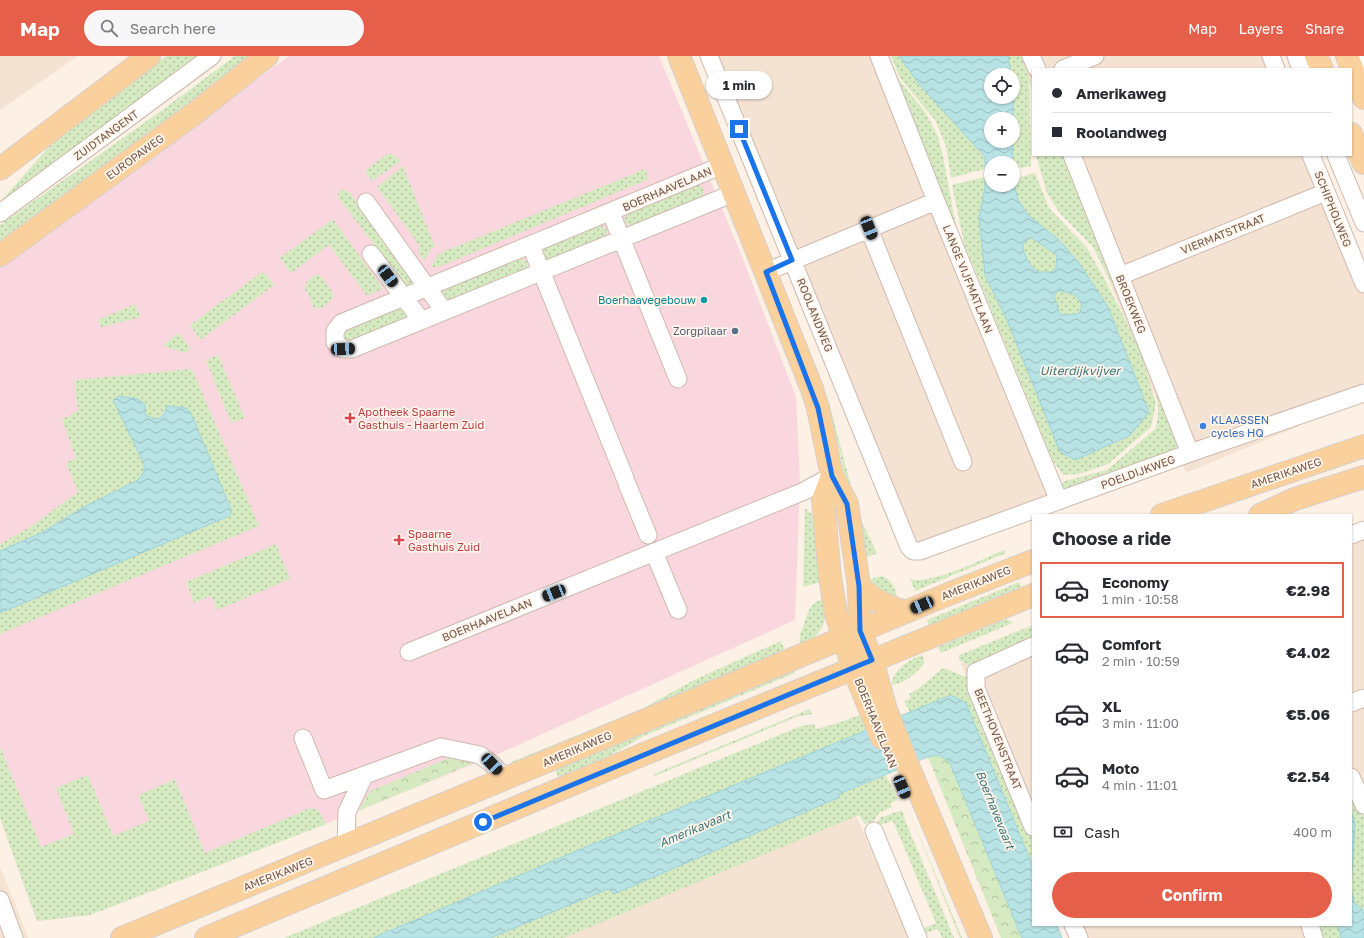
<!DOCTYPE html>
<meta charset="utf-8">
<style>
body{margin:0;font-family:"Golos Text",sans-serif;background:#f7f7f7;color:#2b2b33;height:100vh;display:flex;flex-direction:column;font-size:15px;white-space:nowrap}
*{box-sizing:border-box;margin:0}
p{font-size:13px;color:#7c7c81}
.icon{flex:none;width:22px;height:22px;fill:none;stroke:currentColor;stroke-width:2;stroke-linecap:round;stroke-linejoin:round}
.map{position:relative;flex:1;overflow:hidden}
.drawer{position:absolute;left:1032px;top:458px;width:320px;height:412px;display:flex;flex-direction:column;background:#fff;border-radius:0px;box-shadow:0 1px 3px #0004}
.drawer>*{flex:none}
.top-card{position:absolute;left:1032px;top:12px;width:320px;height:88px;border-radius:0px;box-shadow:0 1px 3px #0004;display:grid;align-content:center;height:88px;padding:0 20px;background:#fff}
.controls{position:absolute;left:984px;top:12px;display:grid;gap:8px}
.controls a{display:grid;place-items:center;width:36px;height:36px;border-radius:50%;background:#fff;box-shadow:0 1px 3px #0004;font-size:20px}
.end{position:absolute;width:18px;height:18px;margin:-9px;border:5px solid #1a73e8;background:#fff;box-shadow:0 0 0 2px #fff}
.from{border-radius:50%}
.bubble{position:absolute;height:28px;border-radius:14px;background:#fff;box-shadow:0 1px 3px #0004;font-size:13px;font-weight:700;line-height:28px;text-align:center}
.car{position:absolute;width:12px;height:24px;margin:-12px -6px;border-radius:5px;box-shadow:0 0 3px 1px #0007;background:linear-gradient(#222 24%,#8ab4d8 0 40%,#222 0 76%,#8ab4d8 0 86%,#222 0)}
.top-card b{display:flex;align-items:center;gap:14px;height:38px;font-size:15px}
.top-card b+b{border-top:1px solid #e1e1e2}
.top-card i{width:10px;height:10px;background:#2b2b33}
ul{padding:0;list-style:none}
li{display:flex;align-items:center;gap:12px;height:56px;margin:0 8px 6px;padding:0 12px;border:2px solid transparent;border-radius:0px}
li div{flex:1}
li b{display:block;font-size:15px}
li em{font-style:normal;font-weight:700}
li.active{border-color:#e55f4a}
li>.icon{width:36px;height:36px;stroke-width:1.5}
h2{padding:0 20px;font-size:18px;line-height:48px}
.pay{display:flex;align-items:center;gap:10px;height:44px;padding:0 20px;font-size:15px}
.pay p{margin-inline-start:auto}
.cta{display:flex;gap:8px;margin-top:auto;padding:8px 20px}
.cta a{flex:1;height:46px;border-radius:24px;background:#e55f4a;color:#fff;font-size:16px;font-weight:700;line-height:46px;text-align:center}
header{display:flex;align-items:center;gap:24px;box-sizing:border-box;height:56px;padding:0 20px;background:#e55f4a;color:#fff}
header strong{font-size:19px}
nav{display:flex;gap:22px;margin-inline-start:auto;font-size:14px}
.search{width:280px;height:36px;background:#f7f7f7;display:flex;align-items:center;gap:10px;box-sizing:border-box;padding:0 14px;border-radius:22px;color:#7c7c81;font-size:15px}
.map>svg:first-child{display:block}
</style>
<header>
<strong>Map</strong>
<div class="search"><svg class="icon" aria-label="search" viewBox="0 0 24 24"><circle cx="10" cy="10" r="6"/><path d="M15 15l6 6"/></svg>Search here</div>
<nav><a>Map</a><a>Layers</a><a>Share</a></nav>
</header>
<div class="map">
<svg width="1364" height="882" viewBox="0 0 1364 882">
<defs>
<pattern id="grass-dots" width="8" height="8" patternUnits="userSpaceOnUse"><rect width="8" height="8" fill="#d6eac2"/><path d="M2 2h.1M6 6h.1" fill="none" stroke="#b2c0a0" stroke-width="1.8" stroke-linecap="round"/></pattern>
<pattern id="forest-crowns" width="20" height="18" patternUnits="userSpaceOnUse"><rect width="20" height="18" fill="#d6eac2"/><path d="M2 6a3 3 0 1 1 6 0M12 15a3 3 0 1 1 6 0" fill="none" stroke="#b2c0a0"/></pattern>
<pattern id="water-waves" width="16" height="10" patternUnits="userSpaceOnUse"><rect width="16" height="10" fill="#b8e3e5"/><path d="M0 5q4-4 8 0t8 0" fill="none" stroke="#9abbbc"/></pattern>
</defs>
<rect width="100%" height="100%" fill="#fcf1e4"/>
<path fill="#f4e2d2" d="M0,0H78L0,54Z
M705,0H878L1061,441L914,496Z
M1019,0H1279L1284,13H1033V35Z
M1059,99H1320L1364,207V343L1186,417Z
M1364,471V882H1074L1068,869H1351V475Z
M1033,580V783L961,608Z
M824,685L909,882H347Z
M0,811L15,848L28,882H0Z"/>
<path fill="#fad7de" d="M289,0H659L743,203L796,341L800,426L795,564L498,698L343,761L90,859L37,865L0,762V211Z"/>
<path fill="url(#grass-dots)" d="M166,0H199L149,39L0,146L56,83Z
M235,0H257L0,188V169L161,55Z
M888,0L899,24L925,56L937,78L943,100L959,186Z
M891,0H899L919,28L985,101L984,113L951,122L946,90L935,64L900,22Z
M1008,0H1021L1029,21L1031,110L1013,113V19H1011Z
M387,98H392L401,105L372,125L365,115Z
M1036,99H1065L1139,283L1093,191L1059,156L1047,137Z
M403,110L435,191L432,192L424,205L419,198L418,188L377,131Z
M645,113L649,123L439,211H431L438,198Z
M1035,117L1049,152L1087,192L1104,222L1140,293L1156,348L1151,371L1108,408L1079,418L1063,419L1053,405L964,187L952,129L985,121V132L979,161L985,220L1007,264L1129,380L1079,207L1059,184L1028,159L1018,144L1013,123Z
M698,128L704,133L703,140L699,143L630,170L625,166V160L627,157Z
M340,134H345L350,137L413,220L416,229L407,231L401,224L339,143L338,138Z
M333,163L383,233L367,240L329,189L291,217L280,202Z
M600,168L607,174L605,182L551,204H545L542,195L544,192Z
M1030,181L1057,199L1056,212L1051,216H1037C1028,208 1024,200 1023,188Z
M521,202L528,207L526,215L451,245H447L443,241V237L446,233Z
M263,215L274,229L200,284L190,269Z
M315,219H320L333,237V242L323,252H314L305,233L306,226Z
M1059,234C1071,237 1078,238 1082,250L1079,258L1060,259L1054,240Z
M135,248L141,261L101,271L98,264Z
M401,252L408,261L350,289L344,286L342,278L344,276Z
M179,277L190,292L186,297L162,290Z
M804,282L818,315L832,358L859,460L877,497L860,504L840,396L831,363Z
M218,299L245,362L231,367L206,304Z
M192,313L259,470L0,578V557L229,460L191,357L186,352L167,350C163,361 154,371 145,357C142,352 141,347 137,343L113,344L144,408V416L138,424L84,451L41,477L0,495V488L30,471L78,436L66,407L76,402L62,363L78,355L74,324Z
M1151,319L1181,387L1179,394L1068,434L1059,429L1065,425L1107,414L1155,373C1162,354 1156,337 1151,319Z
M805,452L814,460L820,526L803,531Z
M276,488L290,523L217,554L211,540L194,547L186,526Z
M1004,494L1006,497L915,535L910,523C931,529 983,503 1004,494Z
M881,520C891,522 896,532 897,541L886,540L868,524Z
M1019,526L1021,531L929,569L927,564Z
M824,543C828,567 823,578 801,589C798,580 801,577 804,568C808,557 809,546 824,543Z
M1006,563L1013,567L941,597L938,591Z
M1033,569V586L972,611L959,604V599Z
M781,585L786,597L522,707L511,706L640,654L696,623Z
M922,599L925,606C917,617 905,628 891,629C895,612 907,605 922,599Z
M793,611L795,617L646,679L594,708L559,723L554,711Z
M943,612L969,622L1002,712L1033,782V811L966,648L951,639L910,657L904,645L911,642L909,638L918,633Z
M810,653L812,658L796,661L655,720L654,718Z
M860,659L864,663L868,674L588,790L373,882H284L801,670L814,668L816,673L835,668Z
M0,691L41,791L74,778L56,732L88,719L113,780L149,765L138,739L175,723L205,797L310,752L318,754L326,768L90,859L37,865L0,762Z
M886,719L898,744L890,747L892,751L879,757L874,765L865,768L859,759L564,882H490L608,833L614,838L839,741V738Z
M1351,734L1364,761V855L1354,846L1351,833L1355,768L1351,756Z
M908,752L962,882H960Z
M902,754L905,764L954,882H942L938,873L926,877L924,872L936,867L893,765L879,769L878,765L882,760L883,761Z
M1316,869H1338L1341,882H1320Z"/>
<path fill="url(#forest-crowns)" d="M938,699L949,705L1022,882H1001L928,701Z
M453,700L476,706L358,755L370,735Z"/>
<path fill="url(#water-waves)" stroke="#9fd3d7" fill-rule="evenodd" d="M899,0H1008L1011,19H991V41H1013V33V82V63H991V85H1013L1012,107H991V129H1013V121L1018,144L1028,159L1059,184L1079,207L1108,251L1149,356L1129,380L1075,404L1060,396L1007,264L985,219L979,161L985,132V101L919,28ZM1030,181L1057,199L1056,212L1051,216H1037C1028,208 1024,200 1023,189ZM1058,235C1071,236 1078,238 1082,250L1079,258L1060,259L1054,240Z
M119,340L137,343L145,348V358C157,367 163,363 167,350L186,352L191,357L232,456L229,460L0,557V495L41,477L84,451L138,424L144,416V408L113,344Z
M951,639L966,647L1033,811V869H1057L1062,882H1022L949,705L938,699L928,701L839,738L840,741L614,838L608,833L490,882H373L588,790Z
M1351,756L1355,768L1351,832Z
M1351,833L1354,846L1364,855V882H1341L1338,869H1351Z"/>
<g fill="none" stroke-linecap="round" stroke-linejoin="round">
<defs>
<path id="minor" d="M709,0L909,491L913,495H920L1190,397L1364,337
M879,0L936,145L1059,445
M1031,0L1037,13
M1271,0L1276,13
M1296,0L1301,13
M1361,0L1364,6
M1063,13L1095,0
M1072,99L1190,397
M1311,99L1364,228
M1336,99L1364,167
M723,109L341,267L335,275V286L343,293H352L734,137
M366,146L444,255
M0,157L212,0
M611,157L678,323
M869,173L963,406
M531,190L625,422
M371,198L421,264
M766,216L936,145
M1120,220L1326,136
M627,428L648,479
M1351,479L1364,474
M654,496L678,554
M1033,590L976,616V632L1033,771
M409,596L802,436L832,420
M1351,647L1364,642
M303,682L324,734L441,691L480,699L492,708L506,723
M1351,721L1364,749
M874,775L918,882
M346,789L347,756L364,720
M0,844L14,882
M1073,869L1079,882
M1310,869L1314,882"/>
<path id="major" d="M679,0L812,333L818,352L832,420L847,448L859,530L860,575L872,604L886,654L909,712L981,882
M1316,0L1322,13
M1347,0L1364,42
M1351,78L1364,107
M0,113L149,0
M0,199L195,57L267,0
M832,420L823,444L830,521L836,558L853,612L882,682
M1162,459L1364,390
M1260,459L1295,443L1364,421
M859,530C873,544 886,550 906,556
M122,882L951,537L1033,505
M206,882L644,698L1033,539"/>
</defs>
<use href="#minor" stroke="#cfb9ad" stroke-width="19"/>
<use href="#major" stroke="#d8cfcc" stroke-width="24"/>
<use href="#minor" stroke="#fff" stroke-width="17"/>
<use href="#major" stroke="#fad09d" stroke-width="22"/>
</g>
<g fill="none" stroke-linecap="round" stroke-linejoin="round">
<path stroke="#1a73e8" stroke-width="5" d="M483,766L872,604L860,575L859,530L847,448L832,420L818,352L766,216L792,204L739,73"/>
</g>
<circle fill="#0f9aa8" stroke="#fff5ea" stroke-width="1.5" cx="704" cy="244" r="4"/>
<circle fill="#5c6f8a" stroke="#fff5ea" stroke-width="1.5" cx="735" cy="275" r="4"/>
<g fill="#e0444e" stroke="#fff5ea" stroke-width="1.5">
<path d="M348 356h4v4h4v4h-4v4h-4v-4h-4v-4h4z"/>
<path d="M397 478h4v4h4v4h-4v4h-4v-4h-4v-4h4z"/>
</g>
<circle fill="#3f7fe0" stroke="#fff5ea" stroke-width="1.5" cx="1203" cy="370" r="4"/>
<g text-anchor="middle" stroke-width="3.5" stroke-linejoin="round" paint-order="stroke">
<g font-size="11" fill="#74554a" stroke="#fff5ea">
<text transform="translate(106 79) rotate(-36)" y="4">ZUIDTANGENT</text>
<text transform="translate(135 101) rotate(-36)" y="4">EUROPAWEG</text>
<text transform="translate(667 133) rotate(-23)" y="4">BOERHAAVELAAN</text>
<text transform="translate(1333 153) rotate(68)" y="4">SCHIPHOLWEG</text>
<text transform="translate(1223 178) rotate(-22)" y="4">VIERMATSTRAAT</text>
<text transform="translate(968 223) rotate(68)" y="4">LANGE VIJFMATLAAN</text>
<text transform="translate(1131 248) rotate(68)" y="4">BROEKWEG</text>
<text transform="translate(815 259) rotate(68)" y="4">ROOLANDWEG</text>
<text transform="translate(1138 416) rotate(-20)" y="4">POELDIJKWEG</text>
<text transform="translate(1286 417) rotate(-19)" y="4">AMERIKAWEG</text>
<text transform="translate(976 527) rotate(-22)" y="4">AMERIKAWEG</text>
<text transform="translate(487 564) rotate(-22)" y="4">BOERHAAVELAAN</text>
<text transform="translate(876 667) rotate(68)" y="4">BOERHAAVELAAN</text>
<text transform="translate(998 683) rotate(68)" y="4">BEETHOVENSTRAAT</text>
<text transform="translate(577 693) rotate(-23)" y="4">AMERIKAWEG</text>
<text transform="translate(278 818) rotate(-22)" y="4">AMERIKAWEG</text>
</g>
<g font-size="11" fill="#0d838f" stroke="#fff5ea" text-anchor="end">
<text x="696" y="248">Boerhaavegebouw</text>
</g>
<g font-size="11" fill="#4e5e75" stroke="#fff5ea" text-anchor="end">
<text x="727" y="279">Zorgpilaar</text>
</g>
<g font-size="11" fill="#be3a42" stroke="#fff5ea" text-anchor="start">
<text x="358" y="360">Apotheek Spaarne<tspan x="358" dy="13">Gasthuis - Haarlem Zuid</tspan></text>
<text x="408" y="482">Spaarne<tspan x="408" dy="13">Gasthuis Zuid</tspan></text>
</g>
<g font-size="11" fill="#366cbe" stroke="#fff5ea" text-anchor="start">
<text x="1211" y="368">KLAASSEN<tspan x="1211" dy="13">cycles HQ</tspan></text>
</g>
<g font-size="12" font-style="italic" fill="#3d757a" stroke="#fff5ea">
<text x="1080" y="319">Uiterdijkvijver</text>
<text transform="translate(995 754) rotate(68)" y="4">Boerhavevaart</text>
<text transform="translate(695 773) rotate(-23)" y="4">Amerikavaart</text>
</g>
</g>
</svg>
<div class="controls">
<a><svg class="icon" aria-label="locate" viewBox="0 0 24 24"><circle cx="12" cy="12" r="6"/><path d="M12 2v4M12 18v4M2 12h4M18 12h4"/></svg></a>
<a>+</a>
<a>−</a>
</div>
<i class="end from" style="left:483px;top:766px"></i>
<i class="end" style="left:739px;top:73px"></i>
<div class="bubble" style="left:706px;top:15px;width:66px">1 min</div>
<i class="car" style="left:869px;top:172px;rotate:158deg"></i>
<i class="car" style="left:388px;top:220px;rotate:143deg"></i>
<i class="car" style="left:343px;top:293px;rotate:87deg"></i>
<i class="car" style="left:554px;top:537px;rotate:248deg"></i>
<i class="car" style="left:922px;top:549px;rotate:247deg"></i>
<i class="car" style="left:492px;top:708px;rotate:137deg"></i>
<i class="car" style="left:902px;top:731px;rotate:157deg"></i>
<div class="top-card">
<b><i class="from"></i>Amerikaweg</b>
<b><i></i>Roolandweg</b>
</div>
<section class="drawer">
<h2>Choose a ride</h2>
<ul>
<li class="active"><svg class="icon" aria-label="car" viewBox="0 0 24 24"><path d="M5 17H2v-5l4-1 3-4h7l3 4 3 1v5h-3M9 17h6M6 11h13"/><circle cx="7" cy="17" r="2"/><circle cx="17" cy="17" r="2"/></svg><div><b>Economy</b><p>1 min · 10:58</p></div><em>€2.98</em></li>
<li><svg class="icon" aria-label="car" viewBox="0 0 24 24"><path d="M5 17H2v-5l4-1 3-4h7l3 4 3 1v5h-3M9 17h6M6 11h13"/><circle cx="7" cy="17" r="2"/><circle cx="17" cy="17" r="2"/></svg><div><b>Comfort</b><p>2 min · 10:59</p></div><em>€4.02</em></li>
<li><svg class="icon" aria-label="car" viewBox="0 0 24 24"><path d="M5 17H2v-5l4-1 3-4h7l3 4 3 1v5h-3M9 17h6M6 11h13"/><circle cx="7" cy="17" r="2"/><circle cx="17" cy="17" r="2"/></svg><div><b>XL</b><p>3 min · 11:00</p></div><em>€5.06</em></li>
<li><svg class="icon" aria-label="car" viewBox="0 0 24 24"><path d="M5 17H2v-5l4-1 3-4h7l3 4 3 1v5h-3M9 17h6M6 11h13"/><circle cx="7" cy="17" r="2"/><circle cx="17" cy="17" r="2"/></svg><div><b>Moto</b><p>4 min · 11:01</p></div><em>€2.54</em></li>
</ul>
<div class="pay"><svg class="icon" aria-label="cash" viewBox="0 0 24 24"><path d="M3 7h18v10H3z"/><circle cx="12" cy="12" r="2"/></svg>Cash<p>400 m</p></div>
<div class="cta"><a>Confirm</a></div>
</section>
</div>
